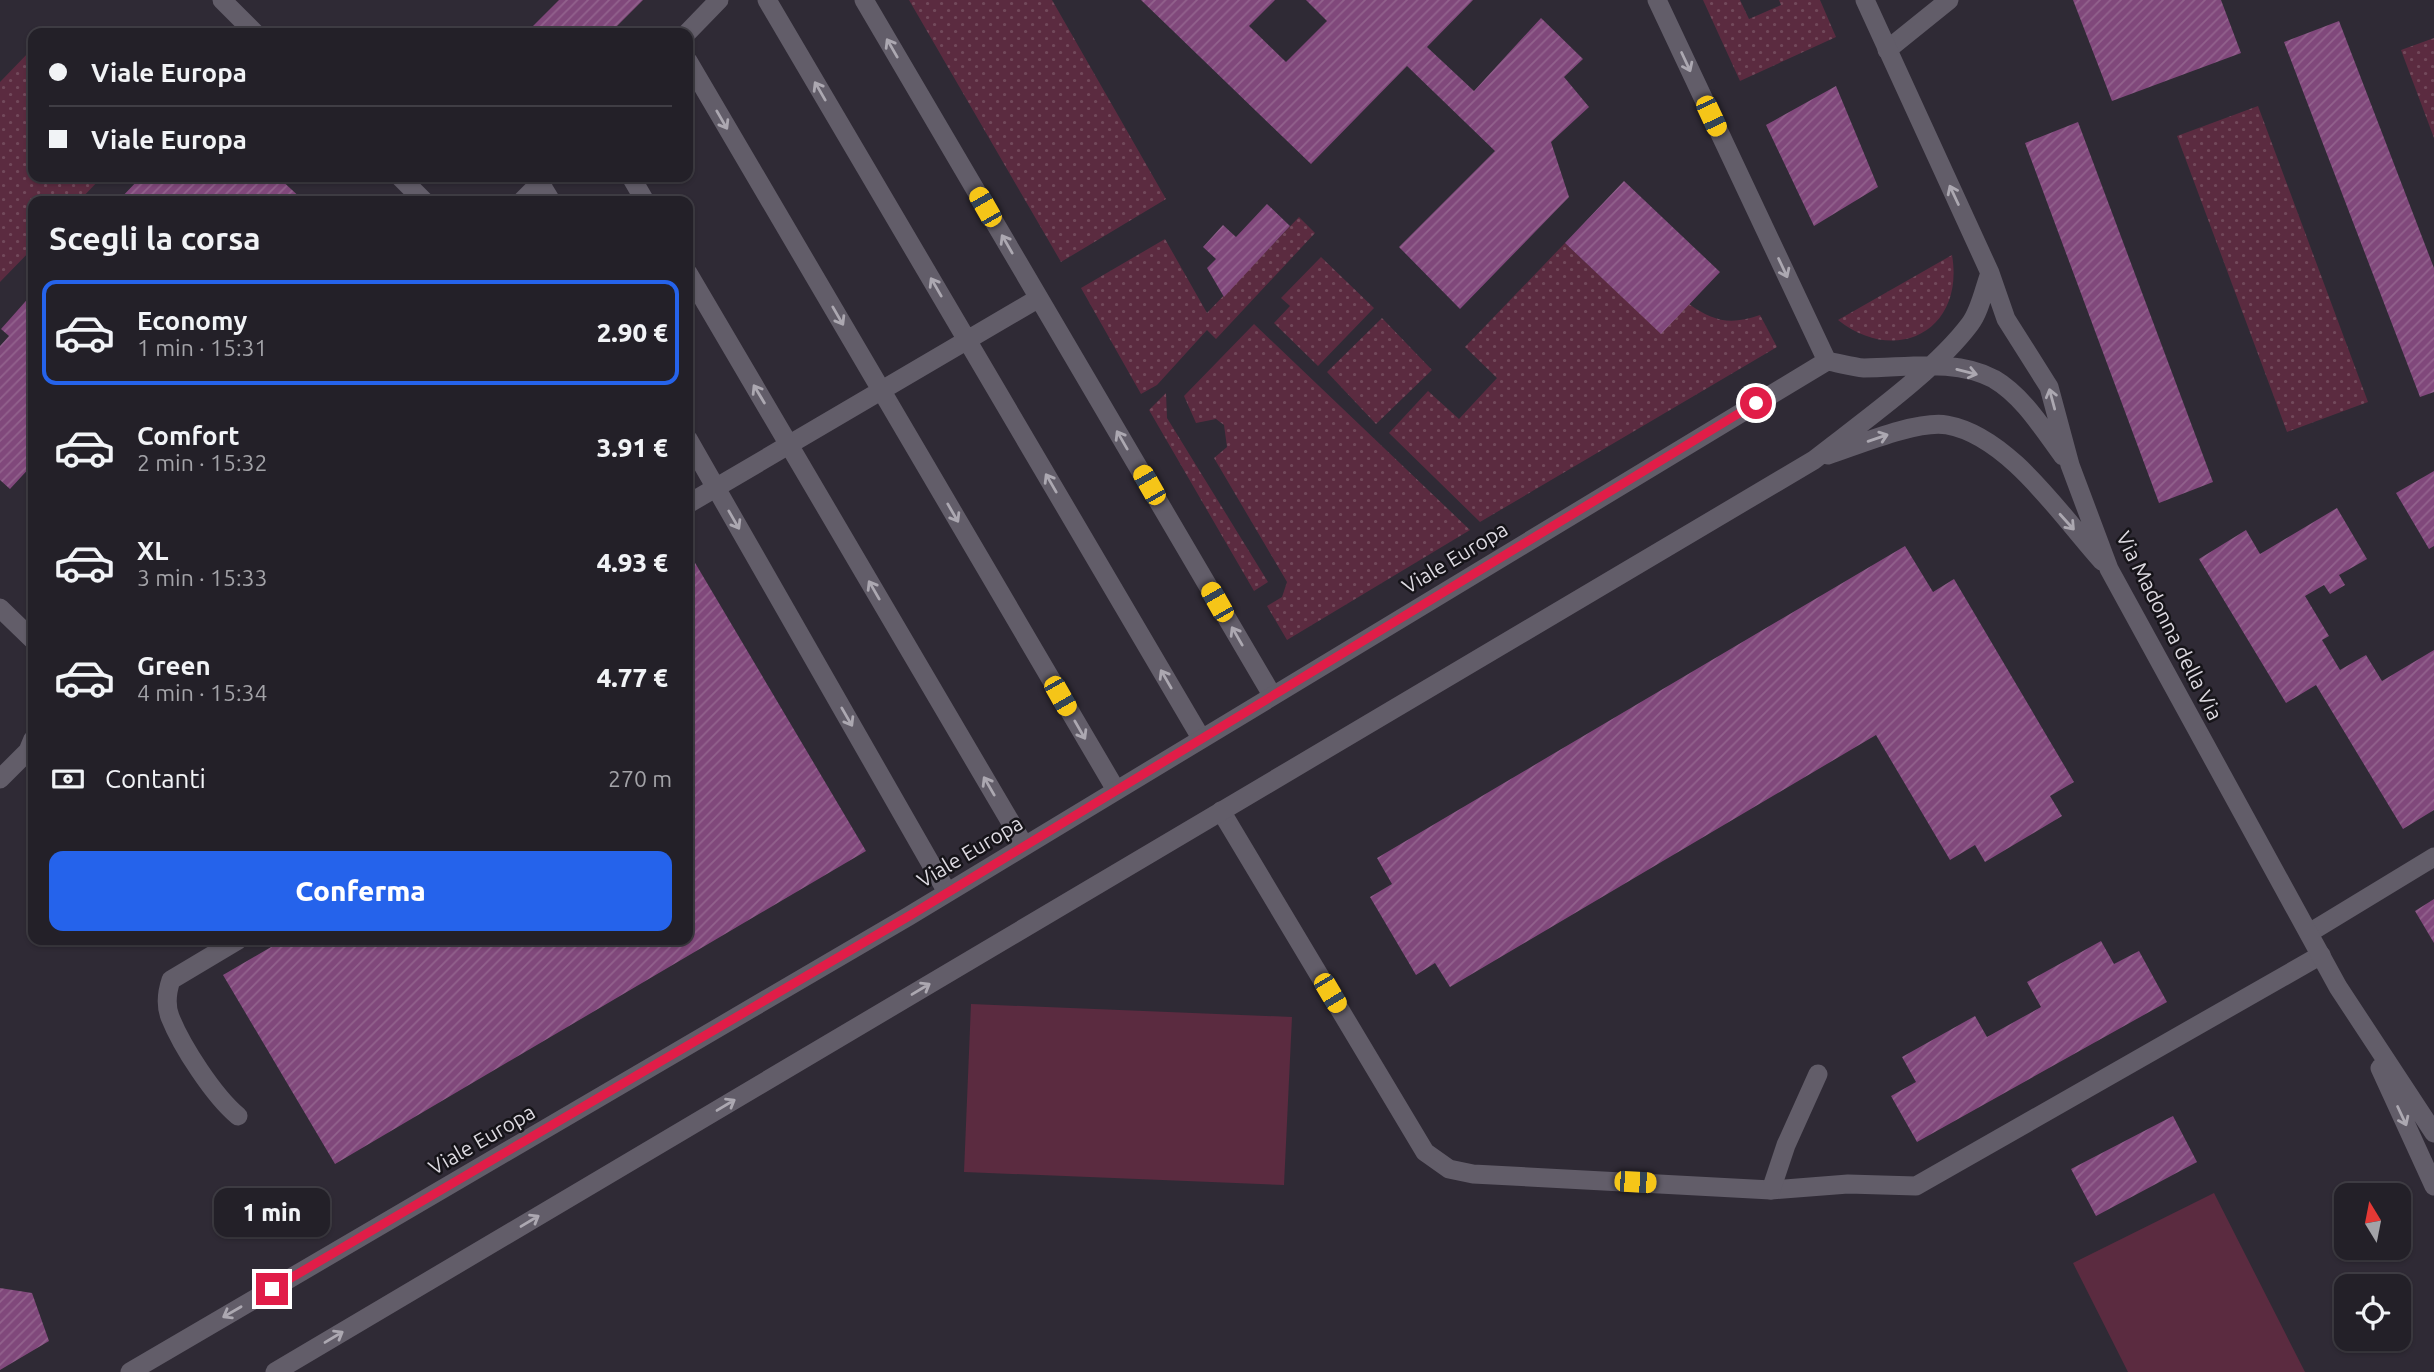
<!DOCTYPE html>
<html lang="it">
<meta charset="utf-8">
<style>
body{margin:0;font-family:Ubuntu,sans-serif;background:#2b2830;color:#f1f3f6;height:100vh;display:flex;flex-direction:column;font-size:26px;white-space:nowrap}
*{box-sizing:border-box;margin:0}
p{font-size:23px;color:#a3a3a8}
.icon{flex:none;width:38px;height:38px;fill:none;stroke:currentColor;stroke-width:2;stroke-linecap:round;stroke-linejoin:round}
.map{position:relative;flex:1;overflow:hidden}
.details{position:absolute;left:28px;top:196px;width:665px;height:749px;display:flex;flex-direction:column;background:#232028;border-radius:14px;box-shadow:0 2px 5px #0004,0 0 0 2px #403e45}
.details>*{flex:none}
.hud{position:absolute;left:28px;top:28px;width:665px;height:154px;border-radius:14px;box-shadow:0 2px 5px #0004,0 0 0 2px #403e45;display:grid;align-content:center;height:154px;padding:0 21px;background:#232028}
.needle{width:46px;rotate:350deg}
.fabs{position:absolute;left:2334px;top:1183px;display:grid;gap:14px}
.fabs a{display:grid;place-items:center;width:77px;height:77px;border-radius:14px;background:#232028;box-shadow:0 2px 5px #0004,0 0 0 2px #403e45;font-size:35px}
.end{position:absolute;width:32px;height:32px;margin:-16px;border:9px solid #e11d48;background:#fff;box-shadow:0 0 0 4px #fff}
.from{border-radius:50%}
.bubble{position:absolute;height:49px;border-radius:14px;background:#232028;box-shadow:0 2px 5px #0004,0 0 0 2px #403e45;font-size:23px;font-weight:800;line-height:49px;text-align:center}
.car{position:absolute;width:21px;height:42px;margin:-21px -10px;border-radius:9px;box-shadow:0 0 5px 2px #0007;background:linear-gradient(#f5c518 24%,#345 0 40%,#f5c518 0 76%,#345 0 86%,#f5c518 0)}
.hud b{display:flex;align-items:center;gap:24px;height:66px;font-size:26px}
.hud b+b{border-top:2px solid #403e45}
.hud i{width:18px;height:18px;background:#f1f3f6}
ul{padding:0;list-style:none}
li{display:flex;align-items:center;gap:21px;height:105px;margin:0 14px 10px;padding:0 7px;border:4px solid transparent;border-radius:14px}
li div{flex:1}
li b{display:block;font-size:26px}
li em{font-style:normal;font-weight:800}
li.on{border-color:#2563eb}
li>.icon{width:63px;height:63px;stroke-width:1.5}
h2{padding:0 21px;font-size:32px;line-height:84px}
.pay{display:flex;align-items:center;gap:18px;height:77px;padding:0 21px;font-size:26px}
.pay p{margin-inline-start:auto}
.primary-button{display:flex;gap:14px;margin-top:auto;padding:14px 21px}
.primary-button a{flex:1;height:80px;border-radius:14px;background:#2563eb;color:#fff;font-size:28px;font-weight:800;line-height:80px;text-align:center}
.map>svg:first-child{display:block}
</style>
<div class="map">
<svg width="2434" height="1372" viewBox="0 0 2434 1372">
<defs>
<pattern id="park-dots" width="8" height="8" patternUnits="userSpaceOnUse" patternTransform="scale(1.75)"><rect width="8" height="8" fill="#5b2b40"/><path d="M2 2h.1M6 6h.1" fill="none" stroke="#72495b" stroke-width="1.8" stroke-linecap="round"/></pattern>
<pattern id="building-hatch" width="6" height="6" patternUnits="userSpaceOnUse" patternTransform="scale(1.75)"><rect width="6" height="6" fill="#80487b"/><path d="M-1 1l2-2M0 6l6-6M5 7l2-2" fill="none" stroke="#92628d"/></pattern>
</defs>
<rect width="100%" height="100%" fill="#2f2a35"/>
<path fill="#5b2b40" d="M971,1004L1292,1017L1284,1185L964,1172Z
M2214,1193L2305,1372H2128L2073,1263Z"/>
<path fill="url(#park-dots)" d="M909,0H1052L1166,199L1061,262Z
M1703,0H1740L1749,19L1781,5L1779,0H1820L1836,37L1740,81Z
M2434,38V138L2401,50Z
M32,49L33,177H102L79,201H33V248L0,282V82Z
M2258,106L2368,402L2287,432L2177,136Z
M1299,217L1315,233L1216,339L1207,330L1157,385L1141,394L1081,288L1165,239L1207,313Z
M1565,243L1661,333L1689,304C1714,322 1731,325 1760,315L1777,347L1480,522L1389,433L1428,391L1459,419L1497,378L1465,347Z
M1952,255C1965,331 1896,366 1838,320Z
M1321,257L1374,308L1318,366L1274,323L1290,306L1281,298Z
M1382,318L1432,370L1376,424L1327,372Z
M1254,324L1470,530L1287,640L1267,606L1282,597L1287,582L1214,458L1227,447L1224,425L1216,419L1196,423L1184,396Z
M1166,393L1167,418L1268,582L1254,591L1149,410Z"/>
<path fill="url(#building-hatch)" d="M559,0H643L610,33H526Z
M1141,0H1275L1249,26L1286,62L1327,21L1306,0H1473L1427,47L1474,91L1541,18L1583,59L1564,77L1589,107L1551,142L1569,197L1460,309L1399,247L1495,151L1407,66L1311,164Z
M2073,0H2221L2241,53L2112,101Z
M2339,21L2434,268V392L2420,397L2284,42Z
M1836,86L1878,187L1814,226L1766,125Z
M2078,122L2213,482L2159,503L2025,143Z
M141,177H278L304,201H118Z
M1624,181L1720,272L1661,334L1565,243Z
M1267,204L1290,226L1224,297L1207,268L1216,259L1203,247L1223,225L1236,237Z
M33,293V452L28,458L33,464L10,489L0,480V346L9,336L1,329Z
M2434,471V546L2429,549L2396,493Z
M2337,508L2367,559L2339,575L2345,585L2330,594L2324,585L2305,596L2329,636L2322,640L2340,670L2366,655L2382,681L2434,650V810L2403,829L2316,685L2286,703L2199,559L2246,530L2260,554Z
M1905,546L1933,592L1954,579L2074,782L2050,796L2062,816L1985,862L1975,845L1950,860L1876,735L1450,987L1435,963L1416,975L1370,897L1392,884L1377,858Z
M688,551L866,851L335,1164L223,975L283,940H688Z
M2434,899V943L2415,911Z
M2101,941L2114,964L2139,951L2167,1002L1917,1142L1891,1096L1916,1082L1902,1057L1975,1016L1987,1037L2041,1007L2027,982Z
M2173,1116L2197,1162L2096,1216L2071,1169Z
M0,1288L32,1293L49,1341L0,1370Z"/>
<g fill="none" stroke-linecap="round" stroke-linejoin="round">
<path stroke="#625d69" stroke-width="19" d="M1887,50L1949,0
M2309,933L2434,857
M1771,1190L1848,1184L1916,1186L2321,955"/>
<path stroke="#625d69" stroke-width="19" d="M222,0L255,33
M767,0L1201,738
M864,0L1272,695
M687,33L719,0
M688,61L1116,790
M400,177L424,201
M631,177L645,201
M540,183L551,201
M522,201L546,177
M688,273L1024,845
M688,439L947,892
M688,504L1039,298
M0,608L33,640
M0,779L28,751L33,739
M1221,811L1425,1152L1449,1169L1473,1174L1771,1190L1786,1145L1818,1074
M238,940L171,980C167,992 165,1004 170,1017C182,1047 214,1096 238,1116"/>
<path stroke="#625d69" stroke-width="19" d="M1657,0L1827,361
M1865,0L1990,273L2006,319L2049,387L2070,465L2109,569L2338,987L2434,1133
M1827,361C1839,363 1852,367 1864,368C1906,368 1955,358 1994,379C2023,396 2043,429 2063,456
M1828,455C1858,445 1917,420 1947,425C2009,436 2062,517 2102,561
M2380,1068L2434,1186
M130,1372L909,916L1827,361
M275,1372L1814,460C1861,423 1935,371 1970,324C1980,311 1984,289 1990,273"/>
</g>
<defs><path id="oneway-shaft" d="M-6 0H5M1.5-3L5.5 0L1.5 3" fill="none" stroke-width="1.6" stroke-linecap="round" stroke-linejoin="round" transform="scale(1.75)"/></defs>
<g stroke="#aca8b1">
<use href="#oneway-shaft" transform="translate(892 48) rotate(-120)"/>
<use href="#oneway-shaft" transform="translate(1686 62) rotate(65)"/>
<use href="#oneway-shaft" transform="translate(820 91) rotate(-120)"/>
<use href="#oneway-shaft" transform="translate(722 120) rotate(60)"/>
<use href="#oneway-shaft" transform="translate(1954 195) rotate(-115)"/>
<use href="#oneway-shaft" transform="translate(1007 244) rotate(-120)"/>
<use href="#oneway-shaft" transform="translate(1783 268) rotate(65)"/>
<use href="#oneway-shaft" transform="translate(936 287) rotate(-120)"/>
<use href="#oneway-shaft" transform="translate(838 316) rotate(60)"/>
<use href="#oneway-shaft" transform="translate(1967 372) rotate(14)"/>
<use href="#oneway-shaft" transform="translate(759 394) rotate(-121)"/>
<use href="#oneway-shaft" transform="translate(2052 399) rotate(-105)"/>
<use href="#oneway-shaft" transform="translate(1878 438) rotate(-19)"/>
<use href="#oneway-shaft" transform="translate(1122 440) rotate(-120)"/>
<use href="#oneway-shaft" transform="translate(1051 483) rotate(-120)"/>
<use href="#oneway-shaft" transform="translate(953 513) rotate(60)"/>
<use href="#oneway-shaft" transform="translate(734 520) rotate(60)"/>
<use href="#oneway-shaft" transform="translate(2067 522) rotate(48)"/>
<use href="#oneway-shaft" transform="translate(874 590) rotate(-120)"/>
<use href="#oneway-shaft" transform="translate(1237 636) rotate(-120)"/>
<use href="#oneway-shaft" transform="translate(1166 679) rotate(-120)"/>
<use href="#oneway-shaft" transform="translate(847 717) rotate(60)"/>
<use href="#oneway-shaft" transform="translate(1080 730) rotate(60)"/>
<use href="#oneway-shaft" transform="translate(989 786) rotate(-120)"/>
<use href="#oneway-shaft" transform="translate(921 989) rotate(-31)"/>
<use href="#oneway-shaft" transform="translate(726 1105) rotate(-31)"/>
<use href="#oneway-shaft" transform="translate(2402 1116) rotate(65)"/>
<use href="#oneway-shaft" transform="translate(530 1221) rotate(-31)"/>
<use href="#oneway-shaft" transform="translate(232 1312) rotate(150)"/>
<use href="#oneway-shaft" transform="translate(334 1337) rotate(-31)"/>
</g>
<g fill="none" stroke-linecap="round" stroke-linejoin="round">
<path stroke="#e11d48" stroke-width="9" d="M272,1289L909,916L1756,403"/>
</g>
<g text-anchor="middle" stroke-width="5" stroke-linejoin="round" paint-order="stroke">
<g font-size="21" fill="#dddae1" stroke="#161419">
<text transform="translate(1455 558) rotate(-31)" y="7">Viale Europa</text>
<text transform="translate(2169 626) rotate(63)" y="7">Via Madonna della Via</text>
<text transform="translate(970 852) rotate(-31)" y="7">Viale Europa</text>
<text transform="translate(482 1140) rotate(-30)" y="7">Viale Europa</text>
</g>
</g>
</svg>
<div class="fabs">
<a><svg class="needle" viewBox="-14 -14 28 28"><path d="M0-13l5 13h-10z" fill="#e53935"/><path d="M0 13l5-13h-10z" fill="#a3a3a8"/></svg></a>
<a><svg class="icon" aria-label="locate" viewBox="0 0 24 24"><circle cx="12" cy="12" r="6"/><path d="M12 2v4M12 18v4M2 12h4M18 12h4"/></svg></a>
</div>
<i class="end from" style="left:1756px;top:403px"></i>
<i class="end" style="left:272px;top:1289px"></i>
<div class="bubble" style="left:214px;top:1188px;width:116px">1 min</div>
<i class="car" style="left:1711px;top:116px;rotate:155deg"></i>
<i class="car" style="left:985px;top:207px;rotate:330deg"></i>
<i class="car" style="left:1149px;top:485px;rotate:330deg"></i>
<i class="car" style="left:1217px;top:602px;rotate:330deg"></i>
<i class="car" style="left:1060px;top:696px;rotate:150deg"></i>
<i class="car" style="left:1330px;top:993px;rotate:149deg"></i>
<i class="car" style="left:1635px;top:1182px;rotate:93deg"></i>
<div class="hud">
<b><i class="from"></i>Viale Europa</b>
<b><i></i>Viale Europa</b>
</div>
<section class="details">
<h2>Scegli la corsa</h2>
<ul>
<li class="on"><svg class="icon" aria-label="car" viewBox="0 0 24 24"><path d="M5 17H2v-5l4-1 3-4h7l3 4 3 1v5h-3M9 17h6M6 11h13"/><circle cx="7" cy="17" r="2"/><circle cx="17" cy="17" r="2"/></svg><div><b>Economy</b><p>1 min · 15:31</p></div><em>2.90 €</em></li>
<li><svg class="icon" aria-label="car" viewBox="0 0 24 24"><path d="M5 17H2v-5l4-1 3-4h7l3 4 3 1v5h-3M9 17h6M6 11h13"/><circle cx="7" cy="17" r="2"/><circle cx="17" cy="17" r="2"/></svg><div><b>Comfort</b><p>2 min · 15:32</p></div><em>3.91 €</em></li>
<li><svg class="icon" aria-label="car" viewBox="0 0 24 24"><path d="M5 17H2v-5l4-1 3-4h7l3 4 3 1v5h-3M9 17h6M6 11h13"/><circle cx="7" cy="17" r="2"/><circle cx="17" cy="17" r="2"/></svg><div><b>XL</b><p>3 min · 15:33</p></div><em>4.93 €</em></li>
<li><svg class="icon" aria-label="car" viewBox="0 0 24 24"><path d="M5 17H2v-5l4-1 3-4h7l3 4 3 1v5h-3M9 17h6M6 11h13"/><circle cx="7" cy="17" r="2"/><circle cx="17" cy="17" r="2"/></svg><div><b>Green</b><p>4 min · 15:34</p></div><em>4.77 €</em></li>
</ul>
<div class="pay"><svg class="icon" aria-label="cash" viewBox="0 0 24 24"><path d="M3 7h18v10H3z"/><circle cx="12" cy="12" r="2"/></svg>Contanti<p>270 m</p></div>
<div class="primary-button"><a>Conferma</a></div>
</section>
</div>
